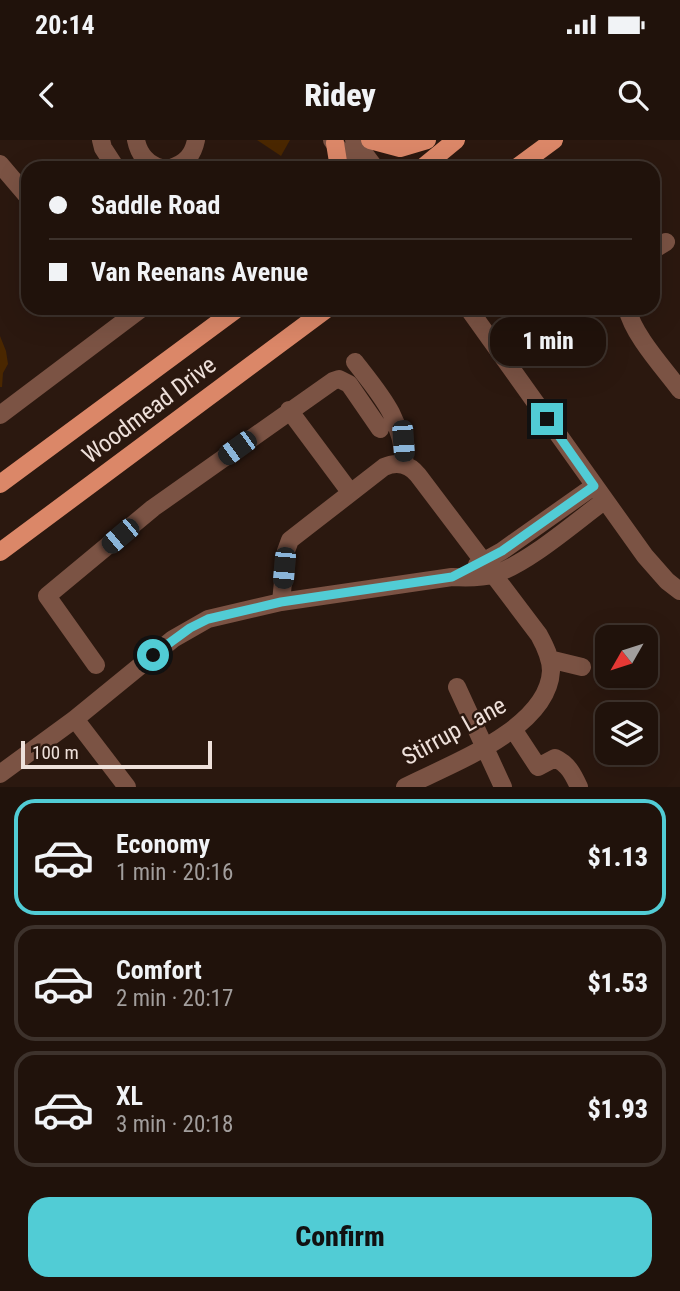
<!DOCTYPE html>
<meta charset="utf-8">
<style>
body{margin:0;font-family:"Roboto Condensed",sans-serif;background:#2d2019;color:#f1f3f6;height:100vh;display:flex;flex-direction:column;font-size:26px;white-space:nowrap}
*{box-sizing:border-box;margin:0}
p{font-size:23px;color:#a29e9d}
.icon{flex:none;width:38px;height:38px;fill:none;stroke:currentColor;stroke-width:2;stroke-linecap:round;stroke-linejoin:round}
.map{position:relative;height:647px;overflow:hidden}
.drawer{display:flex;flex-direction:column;background:#20120b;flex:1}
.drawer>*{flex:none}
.guide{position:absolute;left:21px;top:21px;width:639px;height:154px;border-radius:21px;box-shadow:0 7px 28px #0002,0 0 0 2px #3d322c;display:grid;align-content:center;height:154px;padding:0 28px;background:#20120b}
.needle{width:46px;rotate:231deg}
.controls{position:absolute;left:595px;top:485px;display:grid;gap:14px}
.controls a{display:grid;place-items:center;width:63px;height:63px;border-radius:14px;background:#20120b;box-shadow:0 7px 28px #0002,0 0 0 2px #3d322c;font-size:35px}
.scale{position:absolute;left:21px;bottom:18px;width:191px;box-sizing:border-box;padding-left:7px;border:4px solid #eee0da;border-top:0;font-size:19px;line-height:24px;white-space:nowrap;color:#eee0da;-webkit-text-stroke:5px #2b180f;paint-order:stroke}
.end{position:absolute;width:32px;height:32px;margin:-16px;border:9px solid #51ccd5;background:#111;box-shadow:0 0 0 4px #111}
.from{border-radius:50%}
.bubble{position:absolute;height:49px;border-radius:21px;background:#20120b;box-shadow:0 7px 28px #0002,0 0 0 2px #3d322c;font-size:23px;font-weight:800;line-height:49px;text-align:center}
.car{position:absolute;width:21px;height:42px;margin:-21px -10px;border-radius:9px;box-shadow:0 0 5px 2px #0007;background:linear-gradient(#222 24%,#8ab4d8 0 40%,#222 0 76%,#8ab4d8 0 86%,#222 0)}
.guide b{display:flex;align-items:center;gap:24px;height:66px;font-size:26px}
.guide b+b{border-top:2px solid #3d322c}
.guide i{width:18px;height:18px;background:#f1f3f6}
ul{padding:12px 0 0;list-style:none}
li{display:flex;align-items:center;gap:21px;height:116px;margin:0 14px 10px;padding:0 14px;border:4px solid #3d322c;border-radius:21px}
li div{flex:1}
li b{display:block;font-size:26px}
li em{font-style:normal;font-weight:800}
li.on{border-color:#51ccd5}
li>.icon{width:63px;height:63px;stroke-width:1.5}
.primary-button{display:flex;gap:14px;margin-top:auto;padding:14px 28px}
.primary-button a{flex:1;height:80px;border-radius:21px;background:#51ccd5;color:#111;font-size:28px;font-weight:800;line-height:80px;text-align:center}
.status{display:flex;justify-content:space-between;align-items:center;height:49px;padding:0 35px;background:#20120b;direction:ltr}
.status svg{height:19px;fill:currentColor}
header{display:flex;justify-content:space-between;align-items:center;height:91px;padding:0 28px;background:#20120b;font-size:32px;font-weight:800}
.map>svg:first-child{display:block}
</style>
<div class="status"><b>20:14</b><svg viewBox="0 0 49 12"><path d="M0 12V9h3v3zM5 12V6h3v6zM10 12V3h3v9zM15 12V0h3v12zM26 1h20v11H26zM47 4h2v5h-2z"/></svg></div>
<header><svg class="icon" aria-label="back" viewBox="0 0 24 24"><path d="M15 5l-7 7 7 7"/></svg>Ridey<svg class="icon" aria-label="search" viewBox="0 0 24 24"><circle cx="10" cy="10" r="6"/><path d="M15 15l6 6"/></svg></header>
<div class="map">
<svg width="680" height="647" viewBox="0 0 680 647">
<rect width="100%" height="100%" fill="#2b180f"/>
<path fill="#4a2700" d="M257,0H290L281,16Z
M0,196L6,211L8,224L3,233L2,247H0Z"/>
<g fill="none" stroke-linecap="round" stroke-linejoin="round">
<path stroke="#7b5344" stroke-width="18" d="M101,0L103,8L116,28
M136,0C139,15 147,24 161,28
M332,0L353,28
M354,0L375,28
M0,24L28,57
M171,28C186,23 193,15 196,0
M653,110L666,102
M468,168L645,416L667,441L680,451
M627,168C633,195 663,227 680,250
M355,222C383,258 401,277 405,325
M289,270L350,352
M0,275L142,168
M477,425L502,411L594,346
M281,462L286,411L290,400L384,327C397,321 409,324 418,335L539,495C545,506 551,518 551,531C548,589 450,624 405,647
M549,519L582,527
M96,525L47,456L153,368L333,241L339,239L349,244L380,289
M457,547L503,647
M75,579L127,647
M513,589L538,627L555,618C568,624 573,634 579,647
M0,634L75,579L173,499L208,479L281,462L452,437C467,438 481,438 495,434C530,422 574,383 604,361"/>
<path stroke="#db8768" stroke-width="18" d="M370,0L400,8L427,0
M335,3L339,28
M422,28L456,0
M516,28L554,0
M0,344L238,168
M0,412L328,168"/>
</g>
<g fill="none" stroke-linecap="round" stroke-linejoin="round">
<path stroke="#51ccd5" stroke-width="9" d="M153,515L190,488L208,479L281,462L452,437L502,411L594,346L547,279"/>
</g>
<g text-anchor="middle" stroke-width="5" stroke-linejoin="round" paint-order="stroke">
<g font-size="24" fill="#eee0da" stroke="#2b180f">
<text transform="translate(149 270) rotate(-37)" y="8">Woodmead Drive</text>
<text transform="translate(454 591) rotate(-29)" y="8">Stirrup Lane</text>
</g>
</g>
</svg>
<div class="controls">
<a><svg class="needle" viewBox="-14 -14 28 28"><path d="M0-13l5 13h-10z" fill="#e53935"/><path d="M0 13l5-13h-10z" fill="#a29e9d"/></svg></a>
<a><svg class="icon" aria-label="layers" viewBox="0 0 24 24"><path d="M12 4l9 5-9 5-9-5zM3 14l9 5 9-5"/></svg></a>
</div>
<div class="scale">100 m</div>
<i class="end from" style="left:153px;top:515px"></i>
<i class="end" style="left:547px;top:279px"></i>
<div class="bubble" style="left:490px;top:177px;width:116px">1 min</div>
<i class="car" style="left:403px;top:301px;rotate:176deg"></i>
<i class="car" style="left:237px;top:308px;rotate:234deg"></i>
<i class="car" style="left:120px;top:396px;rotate:230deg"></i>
<i class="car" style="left:284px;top:428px;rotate:185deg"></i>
<div class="guide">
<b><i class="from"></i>Saddle Road</b>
<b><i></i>Van Reenans Avenue</b>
</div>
</div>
<section class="drawer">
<ul>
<li class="on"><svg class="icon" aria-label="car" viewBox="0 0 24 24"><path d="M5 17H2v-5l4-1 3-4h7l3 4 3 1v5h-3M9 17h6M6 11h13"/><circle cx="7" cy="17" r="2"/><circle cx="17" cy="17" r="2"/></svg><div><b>Economy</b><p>1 min · 20:16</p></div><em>$1.13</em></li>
<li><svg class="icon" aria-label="car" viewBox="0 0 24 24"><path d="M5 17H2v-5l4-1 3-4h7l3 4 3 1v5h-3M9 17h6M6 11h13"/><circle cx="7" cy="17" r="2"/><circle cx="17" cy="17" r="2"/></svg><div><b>Comfort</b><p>2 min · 20:17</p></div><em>$1.53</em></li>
<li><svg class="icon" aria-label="car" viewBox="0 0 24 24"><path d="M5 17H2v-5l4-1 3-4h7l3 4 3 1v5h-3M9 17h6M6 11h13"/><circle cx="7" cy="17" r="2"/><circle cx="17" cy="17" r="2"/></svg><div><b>XL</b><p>3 min · 20:18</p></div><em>$1.93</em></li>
</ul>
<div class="primary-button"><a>Confirm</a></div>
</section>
